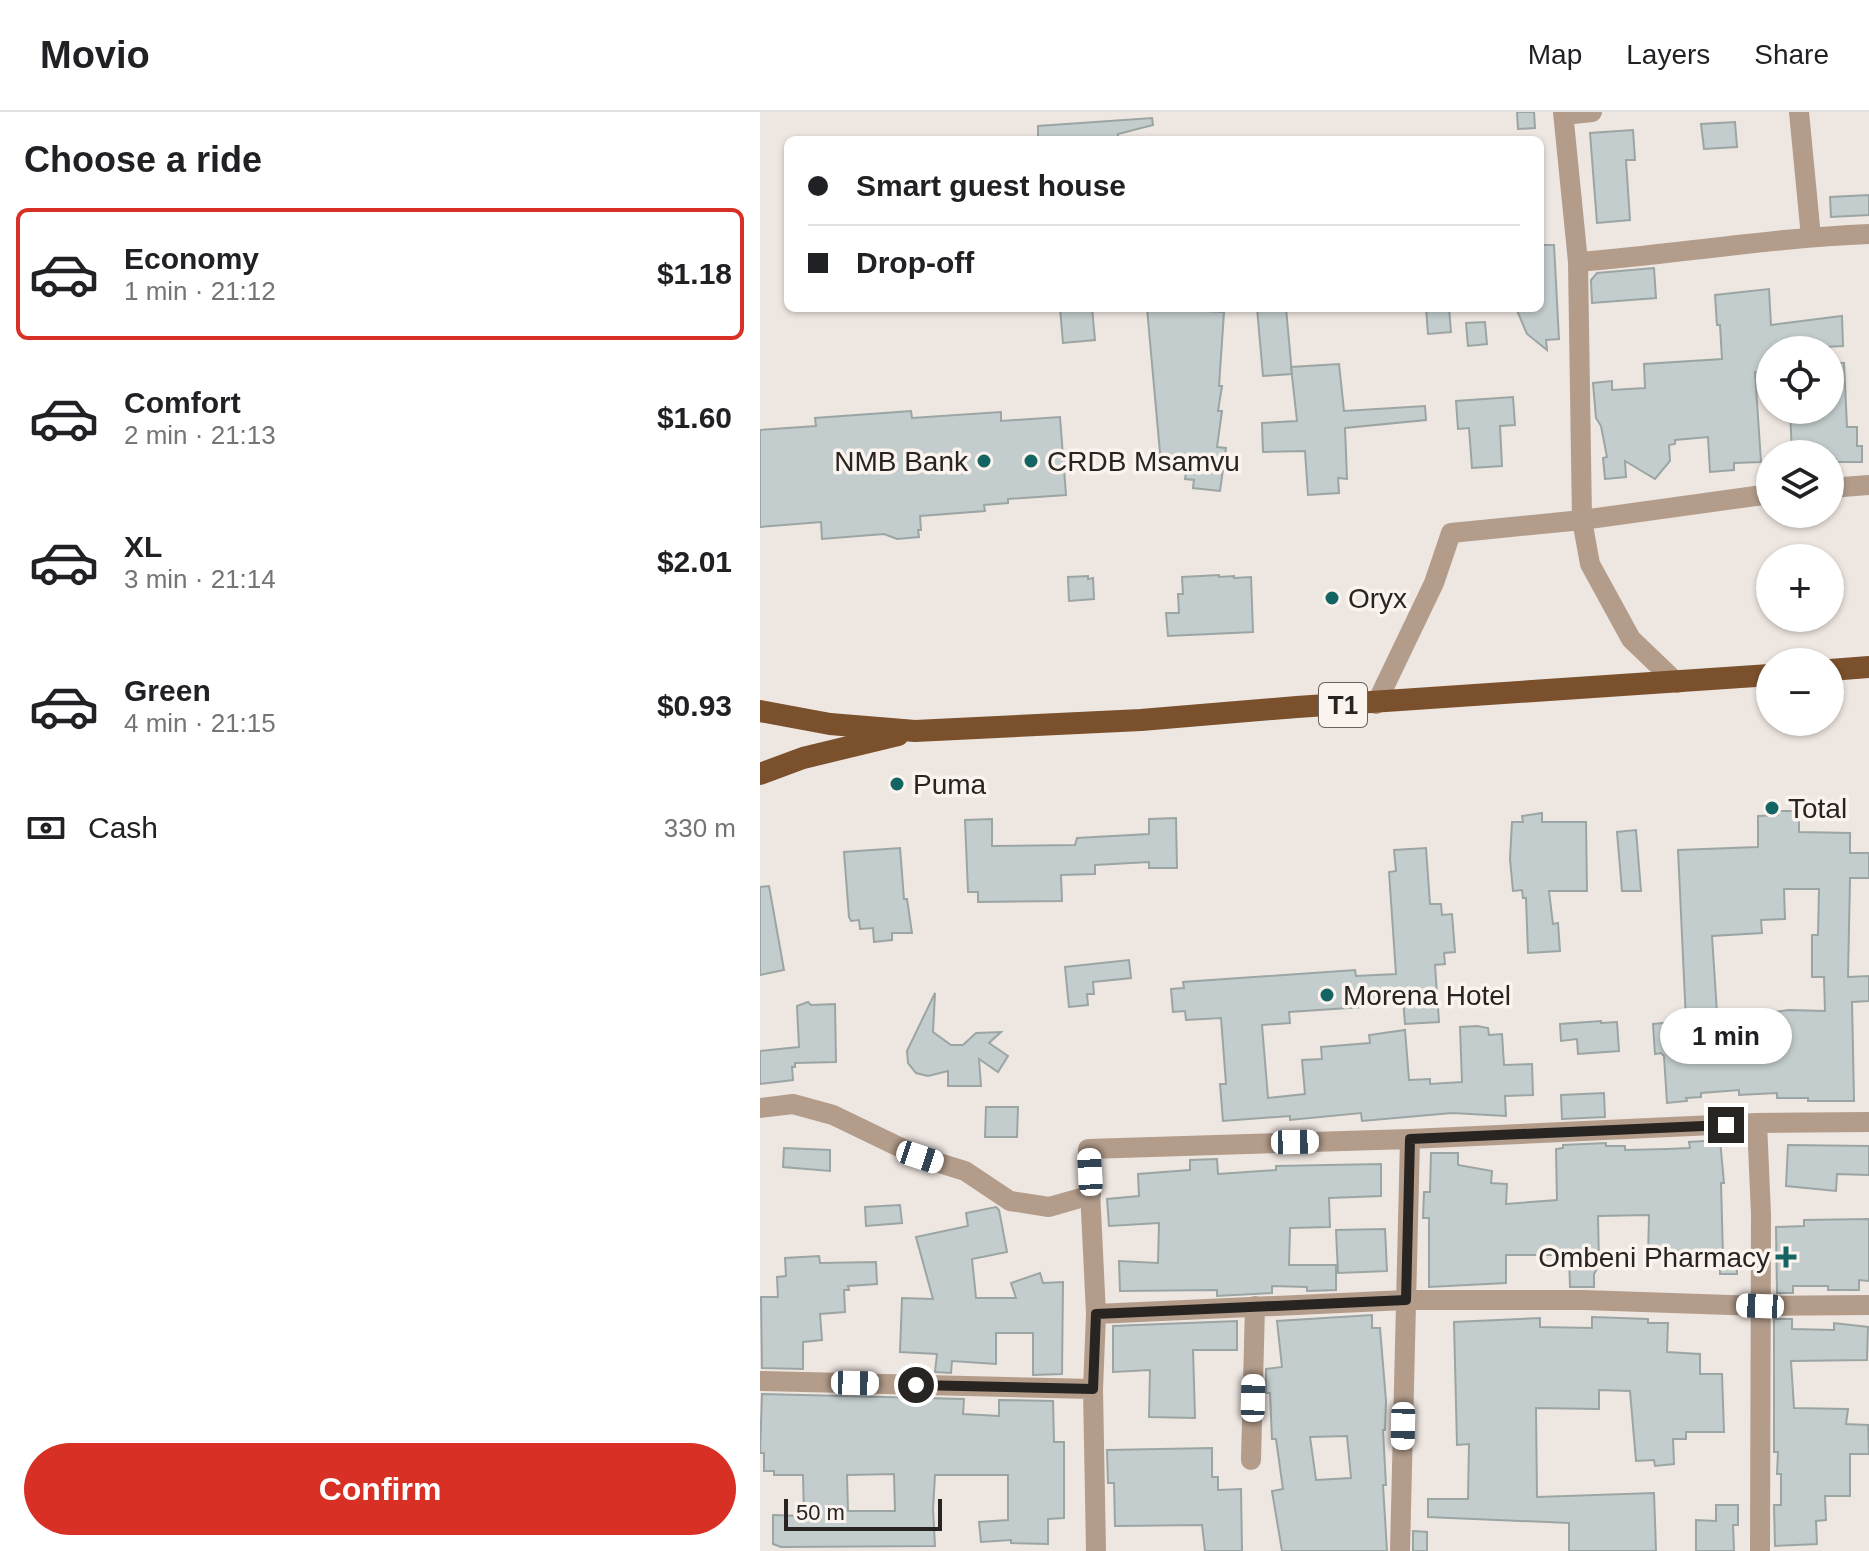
<!DOCTYPE html>
<meta charset="utf-8">
<style>
body{margin:0;font-family:Helvetica,sans-serif;background:#f2f2f2;color:#202124;height:100vh;display:flex;flex-direction:column;font-size:30px;white-space:nowrap}
*{box-sizing:border-box;margin:0}
p{font-size:26px;color:#757577}
.icon{flex:none;width:44px;height:44px;fill:none;stroke:currentColor;stroke-width:2;stroke-linecap:round;stroke-linejoin:round}
.map{position:relative;flex:1;overflow:hidden}
.details{display:flex;flex-direction:column;background:#fff;width:760px}
.details>*{flex:none}
.guide{position:absolute;left:24px;top:24px;width:760px;height:176px;border-radius:12px;box-shadow:0 2px 6px #0004;display:grid;align-content:center;height:176px;padding:0 24px;background:#fff}
.tools{position:absolute;left:996px;top:224px;display:grid;gap:16px}
.tools a{display:grid;place-items:center;width:88px;height:88px;border-radius:50%;background:#fff;box-shadow:0 2px 6px #0004;font-size:40px}
.scale{position:absolute;left:24px;bottom:20px;width:158px;box-sizing:border-box;padding-left:8px;border:4px solid #272422;border-top:0;font-size:22px;line-height:28px;white-space:nowrap;color:#272422;-webkit-text-stroke:6px #fbf3ee;paint-order:stroke}
.end{position:absolute;width:36px;height:36px;margin:-18px;border:10px solid #272422;background:#fff;box-shadow:0 0 0 4px #fff}
.from{border-radius:50%}
.bubble{position:absolute;height:56px;border-radius:28px;background:#fff;box-shadow:0 2px 6px #0004;font-size:26px;font-weight:800;line-height:56px;text-align:center}
.car{position:absolute;width:24px;height:48px;margin:-24px -12px;border-radius:10px;box-shadow:0 0 6px 2px #0007;background:linear-gradient(#fff 24%,#345 0 40%,#fff 0 76%,#345 0 86%,#fff 0)}
.guide b{display:flex;align-items:center;gap:28px;height:76px;font-size:30px}
.guide b+b{border-top:2px solid #e0e0e0}
.guide i{width:20px;height:20px;background:#202124}
ul{padding:0;list-style:none}
li{display:flex;align-items:center;gap:24px;height:132px;margin:0 16px 12px;padding:0 8px;border:4px solid transparent;border-radius:12px}
li div{flex:1}
li b{display:block;font-size:30px}
li em{font-style:normal;font-weight:800}
li.active{border-color:#d93025}
li>.icon{width:72px;height:72px;stroke-width:1.5}
h2{padding:0 24px;font-size:36px;line-height:96px}
.pay{display:flex;align-items:center;gap:20px;height:88px;padding:0 24px;font-size:30px}
.pay p{margin-inline-start:auto}
.primary-button{display:flex;gap:16px;margin-top:auto;padding:16px 24px}
.primary-button a{flex:1;height:92px;border-radius:48px;background:#d93025;color:#fff;font-size:32px;font-weight:800;line-height:92px;text-align:center}
header{display:flex;align-items:center;gap:48px;box-sizing:border-box;height:112px;padding:0 40px;background:#fff;border-bottom:2px solid #e0e0e0}
header strong{font-size:38px}
nav{display:flex;gap:44px;margin-inline-start:auto;font-size:28px}
main{display:flex;flex:1;min-height:0}
.map>svg:first-child{display:block}
</style>
<header>
<strong>Movio</strong>
<nav><a>Map</a><a>Layers</a><a>Share</a></nav>
</header>
<main>
<section class="details">
<h2>Choose a ride</h2>
<ul>
<li class="active"><svg class="icon" aria-label="car" viewBox="0 0 24 24"><path d="M5 17H2v-5l4-1 3-4h7l3 4 3 1v5h-3M9 17h6M6 11h13"/><circle cx="7" cy="17" r="2"/><circle cx="17" cy="17" r="2"/></svg><div><b>Economy</b><p>1 min · 21:12</p></div><em>$1.18</em></li>
<li><svg class="icon" aria-label="car" viewBox="0 0 24 24"><path d="M5 17H2v-5l4-1 3-4h7l3 4 3 1v5h-3M9 17h6M6 11h13"/><circle cx="7" cy="17" r="2"/><circle cx="17" cy="17" r="2"/></svg><div><b>Comfort</b><p>2 min · 21:13</p></div><em>$1.60</em></li>
<li><svg class="icon" aria-label="car" viewBox="0 0 24 24"><path d="M5 17H2v-5l4-1 3-4h7l3 4 3 1v5h-3M9 17h6M6 11h13"/><circle cx="7" cy="17" r="2"/><circle cx="17" cy="17" r="2"/></svg><div><b>XL</b><p>3 min · 21:14</p></div><em>$2.01</em></li>
<li><svg class="icon" aria-label="car" viewBox="0 0 24 24"><path d="M5 17H2v-5l4-1 3-4h7l3 4 3 1v5h-3M9 17h6M6 11h13"/><circle cx="7" cy="17" r="2"/><circle cx="17" cy="17" r="2"/></svg><div><b>Green</b><p>4 min · 21:15</p></div><em>$0.93</em></li>
</ul>
<div class="pay"><svg class="icon" aria-label="cash" viewBox="0 0 24 24"><path d="M3 7h18v10H3z"/><circle cx="12" cy="12" r="2"/></svg>Cash<p>330 m</p></div>
<div class="primary-button"><a>Confirm</a></div>
</section>
<div class="map">
<svg width="1109" height="1439" viewBox="0 0 1109 1439">
<rect width="100%" height="100%" fill="#eee6e1"/>
<path fill="#c3cdcd" stroke="#9ba5a4" stroke-width="2" fill-rule="evenodd" d="M757,0H774L775,16L758,17Z
M392,6L393,13L358,22V28H278V14Z
M975,10L977,35L944,37L941,12Z
M873,18L875,48H866L870,108L837,111L830,21Z
M1109,83V103L1071,105L1070,85Z
M780,133H794L799,227L786,228L787,238L767,222L756,196H780Z
M894,156L896,186L832,191L831,168L837,161Z
M1009,177L1011,213L1082,204L1083,234L1010,238V260H995L1001,350L974,351V358L950,360L948,325L915,328V332L909,333L910,349L895,367L865,349L866,365L845,367L843,346L847,345L841,314L836,306L833,271L852,269V278L885,276L884,252L962,247L960,213H957L955,183Z
M300,196H332L335,228L303,231Z
M387,196L464,200L459,274H462L458,299H462L457,335L466,336L460,379L433,376L434,368L425,367L427,353L401,352Z
M497,196H526L532,262L503,264Z
M666,196H689L691,220L668,222Z
M725,210L727,232L708,234L706,211Z
M1070,251H1084L1087,315H1097V334H1102V350H1076V347L1070,346V342H1032L1030,298H1070Z
M579,252L584,299L665,294L666,308L585,316L587,367L578,366L579,381L548,383L545,339L503,340L502,311L537,309L531,255Z
M753,285L755,313L740,314L742,354L712,356L709,316L698,317L696,289Z
M151,299L152,306L241,300V309L300,305L306,383L248,387V391L224,393L225,399L160,404L161,418H158L159,425L137,427L124,422L62,427L61,410L0,415V318L56,314L55,306Z
M459,463V465L474,464V466L491,465L493,520L408,524L406,501H419L418,482H423L422,465Z
M328,464V467L333,466L334,487L309,489L308,465Z
M1018,699H1039V720L1090,721V741H1109V766H1090L1088,865L1109,864V889L1092,890L1094,989H1048V986H1017V981L979,983V978L941,981V985L926,986L927,989L907,991L904,944L901,941L895,942L893,912L926,909L918,738L998,735V704L1018,703ZM1024,777H1059L1058,823H1052V865H1064L1065,899L1029,898L982,904V899L957,901L952,824L1002,821L1001,808L1025,807Z
M782,701V710H826L827,779H789L793,812L798,811L800,839L768,841L766,786H763L762,778L753,779L750,747L752,710H763L762,704Z
M416,706L417,756H389V750L335,753V762L301,763L302,789L218,790V780H208L205,708L232,707V734L315,733L317,726L389,722V707Z
M876,718L881,779H862L857,720Z
M140,736L144,787H147L152,821H132V828L114,830L113,816L100,817L99,808L91,809L89,805L84,740Z
M666,736L670,792H681L682,803L692,802L695,840L684,841L685,852L675,853L679,910L645,912L643,886L638,887V883L602,886L603,895L529,900L530,911L502,913L508,986L545,982L542,948L562,947L561,935L610,931L609,923L645,918L649,968L670,967V972L702,970L700,915L717,914L728,916L729,923L742,922L744,953L772,952L773,983L745,984L746,1004L692,1001L602,1009L601,1001L530,1008V1004L463,1009L460,972H466L461,906L426,908L425,899L413,900L411,877L424,876L423,870L595,858L596,864L636,862L629,760L636,759L634,738Z
M9,774L24,858L0,863V775Z
M369,848L371,866L333,870L334,882H327L328,893L309,895L305,855Z
M175,881L173,920L191,933H203L216,921L241,920L229,931L248,944L238,960L219,947L221,974H188V959L168,964L156,961L148,951L147,939Z
M48,890L51,893L75,892L76,950L35,951V955H32L33,968L0,972V939L39,935L37,894Z
M841,909V911L857,910L859,939L818,942L817,927L801,929L800,912Z
M844,981L845,1005L802,1007L801,983Z
M226,995H258L257,1025H225Z
M960,1028L964,1071H961L963,1145H977V1162H960V1155H912V1145H888L889,1103L838,1104L839,1153L834,1162V1175H810L809,1144L796,1143H746V1171L669,1175V1106H663L664,1080H670L671,1041H698V1053L732,1059L731,1071L747,1072L746,1092L797,1088L796,1037L803,1036V1033L846,1031V1034H865V1038L907,1037L930,1036L929,1030Z
M1028,1033L1109,1034V1063L1077,1062L1076,1079L1026,1074Z
M24,1036L70,1038V1059L23,1055Z
M457,1047L458,1062L516,1058V1054L621,1052V1084L569,1086L570,1115L530,1116L529,1153H576V1178L547,1179V1175L512,1174V1181L457,1184V1178L360,1179L359,1149L398,1151L399,1111L349,1114L347,1087L379,1084L378,1062L430,1058V1048Z
M140,1093L142,1111L106,1114L105,1095Z
M236,1095L239,1098L247,1140L212,1147L216,1186H256L251,1171L280,1161L283,1171L303,1170L302,1262L273,1263V1221H236V1252L192,1249L191,1261L175,1260L177,1242L140,1240L142,1186L173,1187L156,1125L208,1114L206,1101Z
M1109,1107V1169L1099,1168V1178H1068V1174H1033V1181H1017L1016,1115L1044,1114V1108Z
M625,1117L627,1159L578,1161L576,1118Z
M59,1144L60,1151L116,1150L117,1172L88,1174L89,1178H84L85,1200L60,1202L62,1228L43,1230V1257L2,1256L1,1185H18L17,1165L26,1164L25,1146Z
M612,1203V1216H620L626,1289L625,1318H623L626,1373H623L627,1439H522L512,1379L523,1377L516,1327H512L510,1281H506V1257L522,1255L517,1209ZM587,1324L591,1366L556,1368L550,1325Z
M832,1205L888,1207V1211H908L907,1240L940,1242V1262H962L964,1320H926V1327H913L914,1352L895,1354L894,1348L876,1349L870,1279L839,1278V1297L776,1296L777,1385L894,1381L896,1439H809V1411L668,1405V1387H708L709,1332L697,1333L694,1210L780,1206V1215L832,1216Z
M1014,1207H1032V1217L1074,1218V1211L1108,1215L1107,1248L1031,1249L1034,1296L1088,1297L1086,1312L1108,1313L1109,1342H1090V1384H1065L1066,1408L1056,1409L1057,1432L1015,1434L1014,1393H1021V1362H1017L1018,1340H1014Z
M477,1209V1238H433L435,1306L389,1305L390,1258L353,1260V1214Z
M2,1282L204,1287L203,1302L239,1304V1288L293,1289L294,1330H304V1406L288,1407V1432L251,1431V1428L221,1430L219,1410L248,1408V1363H175L173,1397L175,1434L21,1435L13,1432V1403L44,1404L43,1363H14V1359H4V1341H0ZM134,1362L135,1399H88L87,1363Z
M452,1336V1365H458V1378L481,1377L482,1439H445L442,1413L355,1414L354,1371H348L347,1338Z
M956,1393H978V1413H973L974,1439H936V1408L956,1409Z
M653,1419L667,1420V1439H653Z"/>
<g fill="none" stroke-linecap="round" stroke-linejoin="round">
<path stroke="#b39c8a" stroke-width="20" d="M803,0L818,150L822,408L830,452L871,527L917,571
M1039,0L1051,125
M804,3L832,0
M818,150C915,142 1012,126 1109,122
M1070,376L1109,373
M616,592L674,471L691,421L822,408L1010,382
M0,996L33,992L73,1003L160,1045L205,1059L250,1089L289,1095L331,1083
M997,1011L1001,1102L1000,1439
M336,1202L646,1188H823L1000,1194L1109,1193
M0,1269L333,1277
M491,1348L495,1194
M336,1439L333,1277L336,1202L328,1037L650,1027L997,1011L1109,1010
M640,1439L650,1027"/>
<path stroke="#7b502c" stroke-width="22" d="M1070,558L1109,555
M0,599L70,612L155,619L381,608L537,595L1010,563
M0,662L43,646L138,623"/>
</g>
<g fill="none" stroke-linecap="round" stroke-linejoin="round">
<path stroke="#272422" stroke-width="10" d="M156,1273L333,1277L336,1202L646,1188L650,1027L966,1013"/>
</g>
<g fill="#146464" stroke="#fbf3ee" stroke-width="3">
<circle cx="224" cy="349" r="8"/>
<circle cx="271" cy="349" r="8"/>
<circle cx="572" cy="486" r="8"/>
<circle cx="137" cy="672" r="8"/>
<circle cx="1012" cy="696" r="8"/>
<circle cx="567" cy="883" r="8"/>
<path d="M1022 1133h8v8h8v8h-8v8h-8v-8h-8v-8h8z"/>
</g>
<g text-anchor="middle" stroke-width="7" stroke-linejoin="round" paint-order="stroke">
<rect fill="#fbf3ee" stroke="#67625f" stroke-width="2" x="559" y="571" width="48" height="44" rx="6"/>
<g font-size="26" font-weight="bold" fill="#272422">
<text x="583" y="602">T1</text>
</g>
<g font-size="28" fill="#272422" stroke="#fbf3ee" text-anchor="start">
<text x="208" y="359" text-anchor="end">NMB Bank</text>
<text x="287" y="359">CRDB Msamvu</text>
<text x="588" y="496">Oryx</text>
<text x="153" y="682">Puma</text>
<text x="1028" y="706">Total</text>
<text x="583" y="893">Morena Hotel</text>
<text x="1010" y="1155" text-anchor="end">Ombeni Pharmacy</text>
</g>
</g>
</svg>
<div class="tools">
<a><svg class="icon" aria-label="locate" viewBox="0 0 24 24"><circle cx="12" cy="12" r="6"/><path d="M12 2v4M12 18v4M2 12h4M18 12h4"/></svg></a>
<a><svg class="icon" aria-label="layers" viewBox="0 0 24 24"><path d="M12 4l9 5-9 5-9-5zM3 14l9 5 9-5"/></svg></a>
<a>+</a>
<a>−</a>
</div>
<div class="scale">50 m</div>
<i class="end from" style="left:156px;top:1273px"></i>
<i class="end" style="left:966px;top:1013px"></i>
<div class="bubble" style="left:900px;top:896px;width:132px">1 min</div>
<i class="car" style="left:535px;top:1030px;rotate:89deg"></i>
<i class="car" style="left:160px;top:1045px;rotate:108deg"></i>
<i class="car" style="left:330px;top:1060px;rotate:357deg"></i>
<i class="car" style="left:1000px;top:1194px;rotate:272deg"></i>
<i class="car" style="left:95px;top:1271px;rotate:91deg"></i>
<i class="car" style="left:493px;top:1286px;rotate:1deg"></i>
<i class="car" style="left:643px;top:1314px;rotate:181deg"></i>
<div class="guide">
<b><i class="from"></i>Smart guest house</b>
<b><i></i>Drop-off</b>
</div>
</div>
</main>
